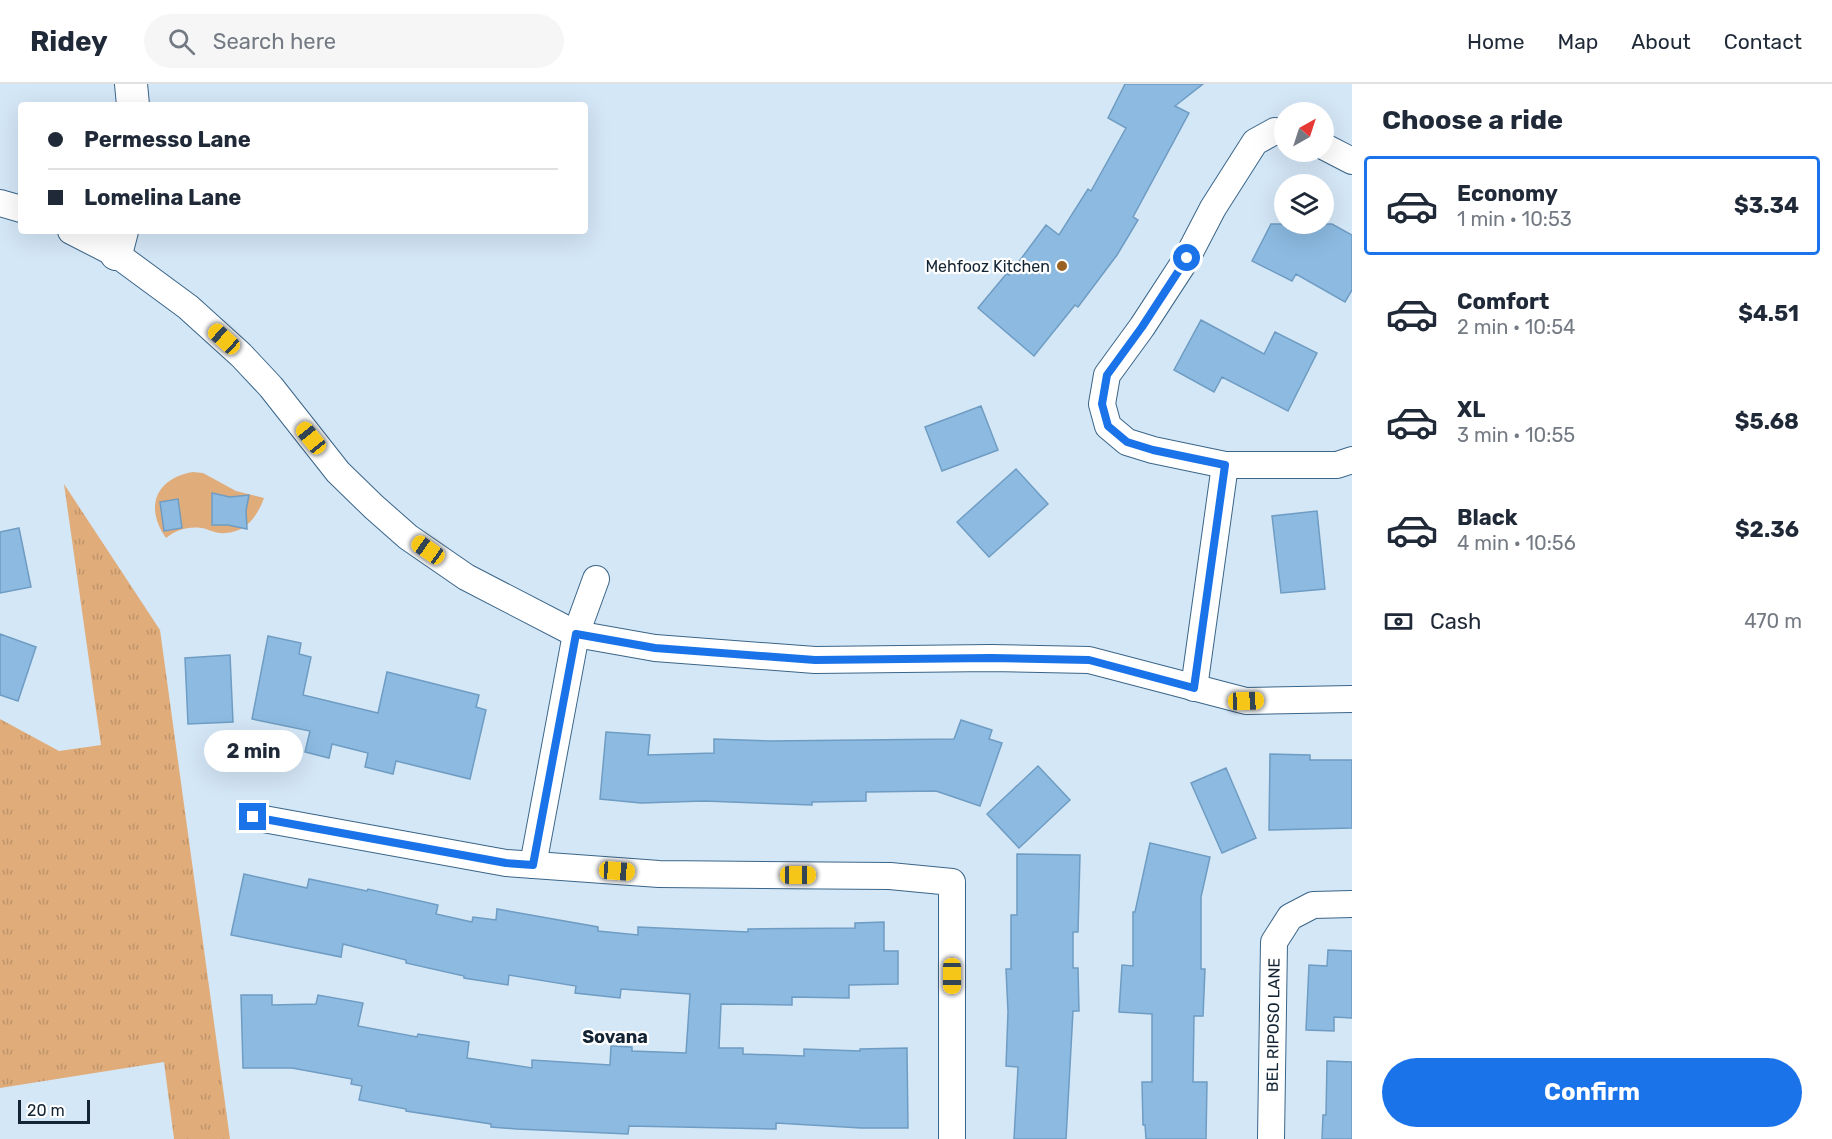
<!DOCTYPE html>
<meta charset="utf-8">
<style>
body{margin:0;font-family:Rubik,sans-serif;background:#f6f6f7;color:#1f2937;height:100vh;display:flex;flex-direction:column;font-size:22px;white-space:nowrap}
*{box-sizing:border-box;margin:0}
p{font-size:20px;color:#747a83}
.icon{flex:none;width:33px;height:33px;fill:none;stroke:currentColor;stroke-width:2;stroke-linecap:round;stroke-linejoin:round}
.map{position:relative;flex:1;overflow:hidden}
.details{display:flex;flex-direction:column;background:#fff;width:480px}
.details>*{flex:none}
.banner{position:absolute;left:18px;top:18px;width:570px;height:132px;border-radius:6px;box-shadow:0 6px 24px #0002;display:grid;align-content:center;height:132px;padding:0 30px;background:#fff}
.needle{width:39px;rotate:39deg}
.fabs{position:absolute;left:1274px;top:18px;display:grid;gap:12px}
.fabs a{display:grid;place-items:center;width:60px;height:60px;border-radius:50%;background:#fff;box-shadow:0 6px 24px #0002;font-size:30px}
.scale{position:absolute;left:18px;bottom:15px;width:72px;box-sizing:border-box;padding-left:6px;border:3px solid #132534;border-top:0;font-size:16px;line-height:21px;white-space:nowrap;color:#132534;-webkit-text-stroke:4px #fff;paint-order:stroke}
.end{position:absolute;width:27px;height:27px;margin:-14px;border:8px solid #1a73e8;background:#fff;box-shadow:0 0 0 3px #fff}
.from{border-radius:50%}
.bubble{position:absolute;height:42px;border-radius:21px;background:#fff;box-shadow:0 6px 24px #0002;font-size:20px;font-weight:700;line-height:42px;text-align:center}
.car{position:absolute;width:18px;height:36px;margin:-18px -9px;border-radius:8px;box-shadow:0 0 4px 2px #0007;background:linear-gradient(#f5c518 24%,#345 0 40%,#f5c518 0 76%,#345 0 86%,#f5c518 0)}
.banner b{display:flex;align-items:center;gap:21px;height:57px;font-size:22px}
.banner b+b{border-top:2px solid #e0e1e3}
.banner i{width:15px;height:15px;background:#1f2937}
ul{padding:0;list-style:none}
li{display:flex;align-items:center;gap:18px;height:99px;margin:0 12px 9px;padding:0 18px;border:3px solid transparent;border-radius:6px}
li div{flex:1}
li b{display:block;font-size:22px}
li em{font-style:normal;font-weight:700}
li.selected{border-color:#1a73e8}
li>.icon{width:54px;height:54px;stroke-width:1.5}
h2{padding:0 30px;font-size:27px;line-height:72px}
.pay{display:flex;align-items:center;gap:15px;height:66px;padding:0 30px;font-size:22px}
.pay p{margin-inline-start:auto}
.action{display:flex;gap:12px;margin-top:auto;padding:12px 30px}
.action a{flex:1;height:69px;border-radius:36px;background:#1a73e8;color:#fff;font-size:24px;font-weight:700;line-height:69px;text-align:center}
header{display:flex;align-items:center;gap:36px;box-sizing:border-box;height:84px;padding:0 30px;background:#fff;border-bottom:2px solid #e0e1e3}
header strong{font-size:28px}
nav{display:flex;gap:33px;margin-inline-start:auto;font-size:21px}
.search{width:420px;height:54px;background:#f6f6f7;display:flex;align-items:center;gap:15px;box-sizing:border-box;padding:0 21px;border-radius:33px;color:#747a83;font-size:22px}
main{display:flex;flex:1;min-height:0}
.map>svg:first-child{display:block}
</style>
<header>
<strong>Ridey</strong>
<div class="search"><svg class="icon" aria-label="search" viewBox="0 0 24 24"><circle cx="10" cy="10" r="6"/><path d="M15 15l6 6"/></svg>Search here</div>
<nav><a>Home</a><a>Map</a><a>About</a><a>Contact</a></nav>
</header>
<main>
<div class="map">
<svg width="1352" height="1055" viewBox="0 0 1352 1055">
<defs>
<pattern id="grass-tufts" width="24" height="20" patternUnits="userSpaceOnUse" patternTransform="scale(1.5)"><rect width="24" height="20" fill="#e0ac7a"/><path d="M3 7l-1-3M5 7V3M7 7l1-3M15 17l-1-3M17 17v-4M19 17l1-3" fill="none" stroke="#bf946a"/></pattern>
</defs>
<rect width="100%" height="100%" fill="#d4e7f7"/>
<path fill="url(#grass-tufts)" d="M64,400L160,546L230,1055H174L164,978L0,1004V635L59,667L101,661Z"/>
<path fill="#e0ac7a" d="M193,388L203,389L236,407L264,414C257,433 246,448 225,449C218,450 212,447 206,445C192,441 177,445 166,454C144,423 156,394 193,388Z"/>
<path fill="#8cbae1" stroke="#6f9cc2" stroke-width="1.5" d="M1125,0H1203L1175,22L1189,29L1133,133L1138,136L1117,171L1078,223L1075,221L1034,272L978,224L1007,189L1009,191L1046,141L1059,151L1088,105L1091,107L1126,44L1108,34Z
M1271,140H1332L1352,151V206L1345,218L1296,190L1292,197L1252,177Z
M1201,236L1264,270L1275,248L1317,269L1288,327L1222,293L1214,308L1174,286Z
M981,322L998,366L942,387L925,343Z
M1016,385L1048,420L989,473L957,438Z
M212,409L230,413L249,411L246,427L247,445L228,441H212Z
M178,415L182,444L164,447L160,418Z
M1317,427L1325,505L1281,509L1272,432Z
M19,444L31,503L0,509V448Z
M0,550L36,563L18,617L0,611Z
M268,552L301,559L299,570L311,573L303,611L378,629L387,588L479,611L476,623L486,626L470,695L396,677L393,690L365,683L368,669L332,660L329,674L305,668L310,647L252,635Z
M230,571L233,638L188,640L185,574Z
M961,636L992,646L989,655L1002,659L980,722L936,707L866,708V717L812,718V721L704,717L641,719L600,715L606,648L650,651L648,671L714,669V655L769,657L954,655Z
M1270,670L1310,671V676H1352V744L1269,746Z
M1038,682L1070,716L1019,764L987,730Z
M1226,684L1256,754L1222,769L1191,699Z
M1150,759L1210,773L1201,813V885H1205L1203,932H1194L1193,998H1207L1206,1055H1146L1145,1041H1143L1142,998H1152V930L1119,928L1122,881L1133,882V828H1135Z
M1017,770L1080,771L1078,848H1073V884H1078L1079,927H1073L1066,1055H1014L1018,983L1006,982L1008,928L1006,885H1011V831H1017Z
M244,790L307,804L309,795L367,807L368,805L438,821L436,830L472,838L473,833L496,836L497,825L598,843V847L638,851V843L748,848V845L855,844V839L884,838V867H898V900L849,901V914L792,913V921L721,920L719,964H743V970L804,972V965L860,967V965L907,964L908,1044H861L776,1039V1045L629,1042L628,1050L517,1045L491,1043V1040L406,1027V1025L359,1016L362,1002L351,1000L352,995L292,984H243L241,911H272V921L316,920L318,911L363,919L358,942L417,953L418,950L469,958L467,974L532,984V976L610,981L611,962L632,963V967L686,969L690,910L621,905L620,914L575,909L576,902L509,891L508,901L464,894V892L406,879V876L343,860L341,873L231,851Z
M1328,866L1352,867V934L1334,933V947L1306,946L1309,881L1327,882Z
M1327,977L1352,978V1055H1322L1323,1031H1326Z"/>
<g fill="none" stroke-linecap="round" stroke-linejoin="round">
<defs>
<g id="minor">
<path d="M1284,49L1275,47L1255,58L1213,124L1187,174L1142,243L1107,291L1102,320L1108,342L1127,358L1153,366L1225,381H1337L1352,376"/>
<path d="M1323,62L1352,77"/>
<path d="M0,119L21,125"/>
<path d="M71,147L116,170L188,223L241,271L271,303L338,388L374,423L408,453L466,493L576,550L655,564L815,576L991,574L1089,576L1246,617L1352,615"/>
<path d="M1194,604L1225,381"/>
<path d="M253,733L506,779L659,790L890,792L952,798V1055"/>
<path d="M533,781L576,550L596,495"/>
<path id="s1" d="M1271,1055L1274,858L1290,833L1313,821L1352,820"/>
</g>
<path id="tertiary" d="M131,0L133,21
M116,170L122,147"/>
</defs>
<use href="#minor" stroke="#3a6588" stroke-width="28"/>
<use href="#tertiary" stroke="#3a6588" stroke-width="34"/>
<use href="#minor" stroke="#fff" stroke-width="26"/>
<use href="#tertiary" stroke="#fff" stroke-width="32"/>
</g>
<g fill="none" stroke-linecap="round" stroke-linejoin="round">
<path stroke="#1a73e8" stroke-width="8" d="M253,733L506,779L533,781L576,550L655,564L815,576L991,574L1089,576L1194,604L1225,381L1153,366L1127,358L1108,342L1102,320L1107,291L1142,243L1187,174"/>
</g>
<circle fill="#9b6120" stroke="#fff" stroke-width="2" cx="1062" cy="182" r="6"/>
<g text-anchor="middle" stroke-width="4.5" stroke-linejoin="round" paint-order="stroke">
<g font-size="16" fill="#132534" stroke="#fff" text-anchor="end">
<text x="1050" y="188">Mehfooz Kitchen</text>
</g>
<g font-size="16" fill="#132534" stroke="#fff">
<text dy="6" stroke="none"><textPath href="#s1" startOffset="114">BEL RIPOSO LANE</textPath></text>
</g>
<g font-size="18" font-weight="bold" fill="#132534" stroke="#fff">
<text x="615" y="959">Sovana</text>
</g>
</g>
</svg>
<div class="fabs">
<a><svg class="needle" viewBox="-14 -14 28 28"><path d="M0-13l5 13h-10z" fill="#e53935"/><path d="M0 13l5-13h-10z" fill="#747a83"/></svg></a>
<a><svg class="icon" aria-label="layers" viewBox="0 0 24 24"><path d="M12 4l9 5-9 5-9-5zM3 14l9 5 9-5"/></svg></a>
</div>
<div class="scale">20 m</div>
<i class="end from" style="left:1187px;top:174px"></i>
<i class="end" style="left:253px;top:733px"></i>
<div class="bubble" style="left:204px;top:646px;width:99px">2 min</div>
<i class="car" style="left:224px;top:255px;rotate:312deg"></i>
<i class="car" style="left:311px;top:354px;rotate:321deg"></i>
<i class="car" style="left:428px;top:466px;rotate:305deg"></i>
<i class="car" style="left:1246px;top:617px;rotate:88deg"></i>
<i class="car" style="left:617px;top:787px;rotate:94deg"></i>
<i class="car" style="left:798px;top:791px;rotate:90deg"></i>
<i class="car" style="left:952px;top:892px;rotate:180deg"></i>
<div class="banner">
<b><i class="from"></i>Permesso Lane</b>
<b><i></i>Lomelina Lane</b>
</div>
</div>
<section class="details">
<h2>Choose a ride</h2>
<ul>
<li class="selected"><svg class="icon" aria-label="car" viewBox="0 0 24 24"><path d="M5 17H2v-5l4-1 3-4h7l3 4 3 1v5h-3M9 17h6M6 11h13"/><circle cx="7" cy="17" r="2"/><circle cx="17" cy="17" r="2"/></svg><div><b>Economy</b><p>1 min · 10:53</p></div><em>$3.34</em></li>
<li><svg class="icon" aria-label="car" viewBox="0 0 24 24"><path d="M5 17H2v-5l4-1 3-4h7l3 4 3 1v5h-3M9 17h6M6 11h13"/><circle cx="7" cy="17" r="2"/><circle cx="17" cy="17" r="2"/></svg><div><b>Comfort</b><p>2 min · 10:54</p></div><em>$4.51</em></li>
<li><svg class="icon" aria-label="car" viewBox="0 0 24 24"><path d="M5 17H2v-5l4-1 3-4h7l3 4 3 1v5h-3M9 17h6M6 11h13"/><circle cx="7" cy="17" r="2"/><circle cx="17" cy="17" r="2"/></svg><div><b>XL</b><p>3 min · 10:55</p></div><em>$5.68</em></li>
<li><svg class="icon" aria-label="car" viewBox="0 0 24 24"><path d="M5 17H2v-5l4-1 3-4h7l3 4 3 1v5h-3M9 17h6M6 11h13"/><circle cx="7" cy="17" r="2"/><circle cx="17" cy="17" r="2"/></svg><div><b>Black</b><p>4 min · 10:56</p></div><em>$2.36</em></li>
</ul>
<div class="pay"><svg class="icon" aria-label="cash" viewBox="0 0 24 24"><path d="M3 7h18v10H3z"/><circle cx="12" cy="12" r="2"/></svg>Cash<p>470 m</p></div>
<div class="action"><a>Confirm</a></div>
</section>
</main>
